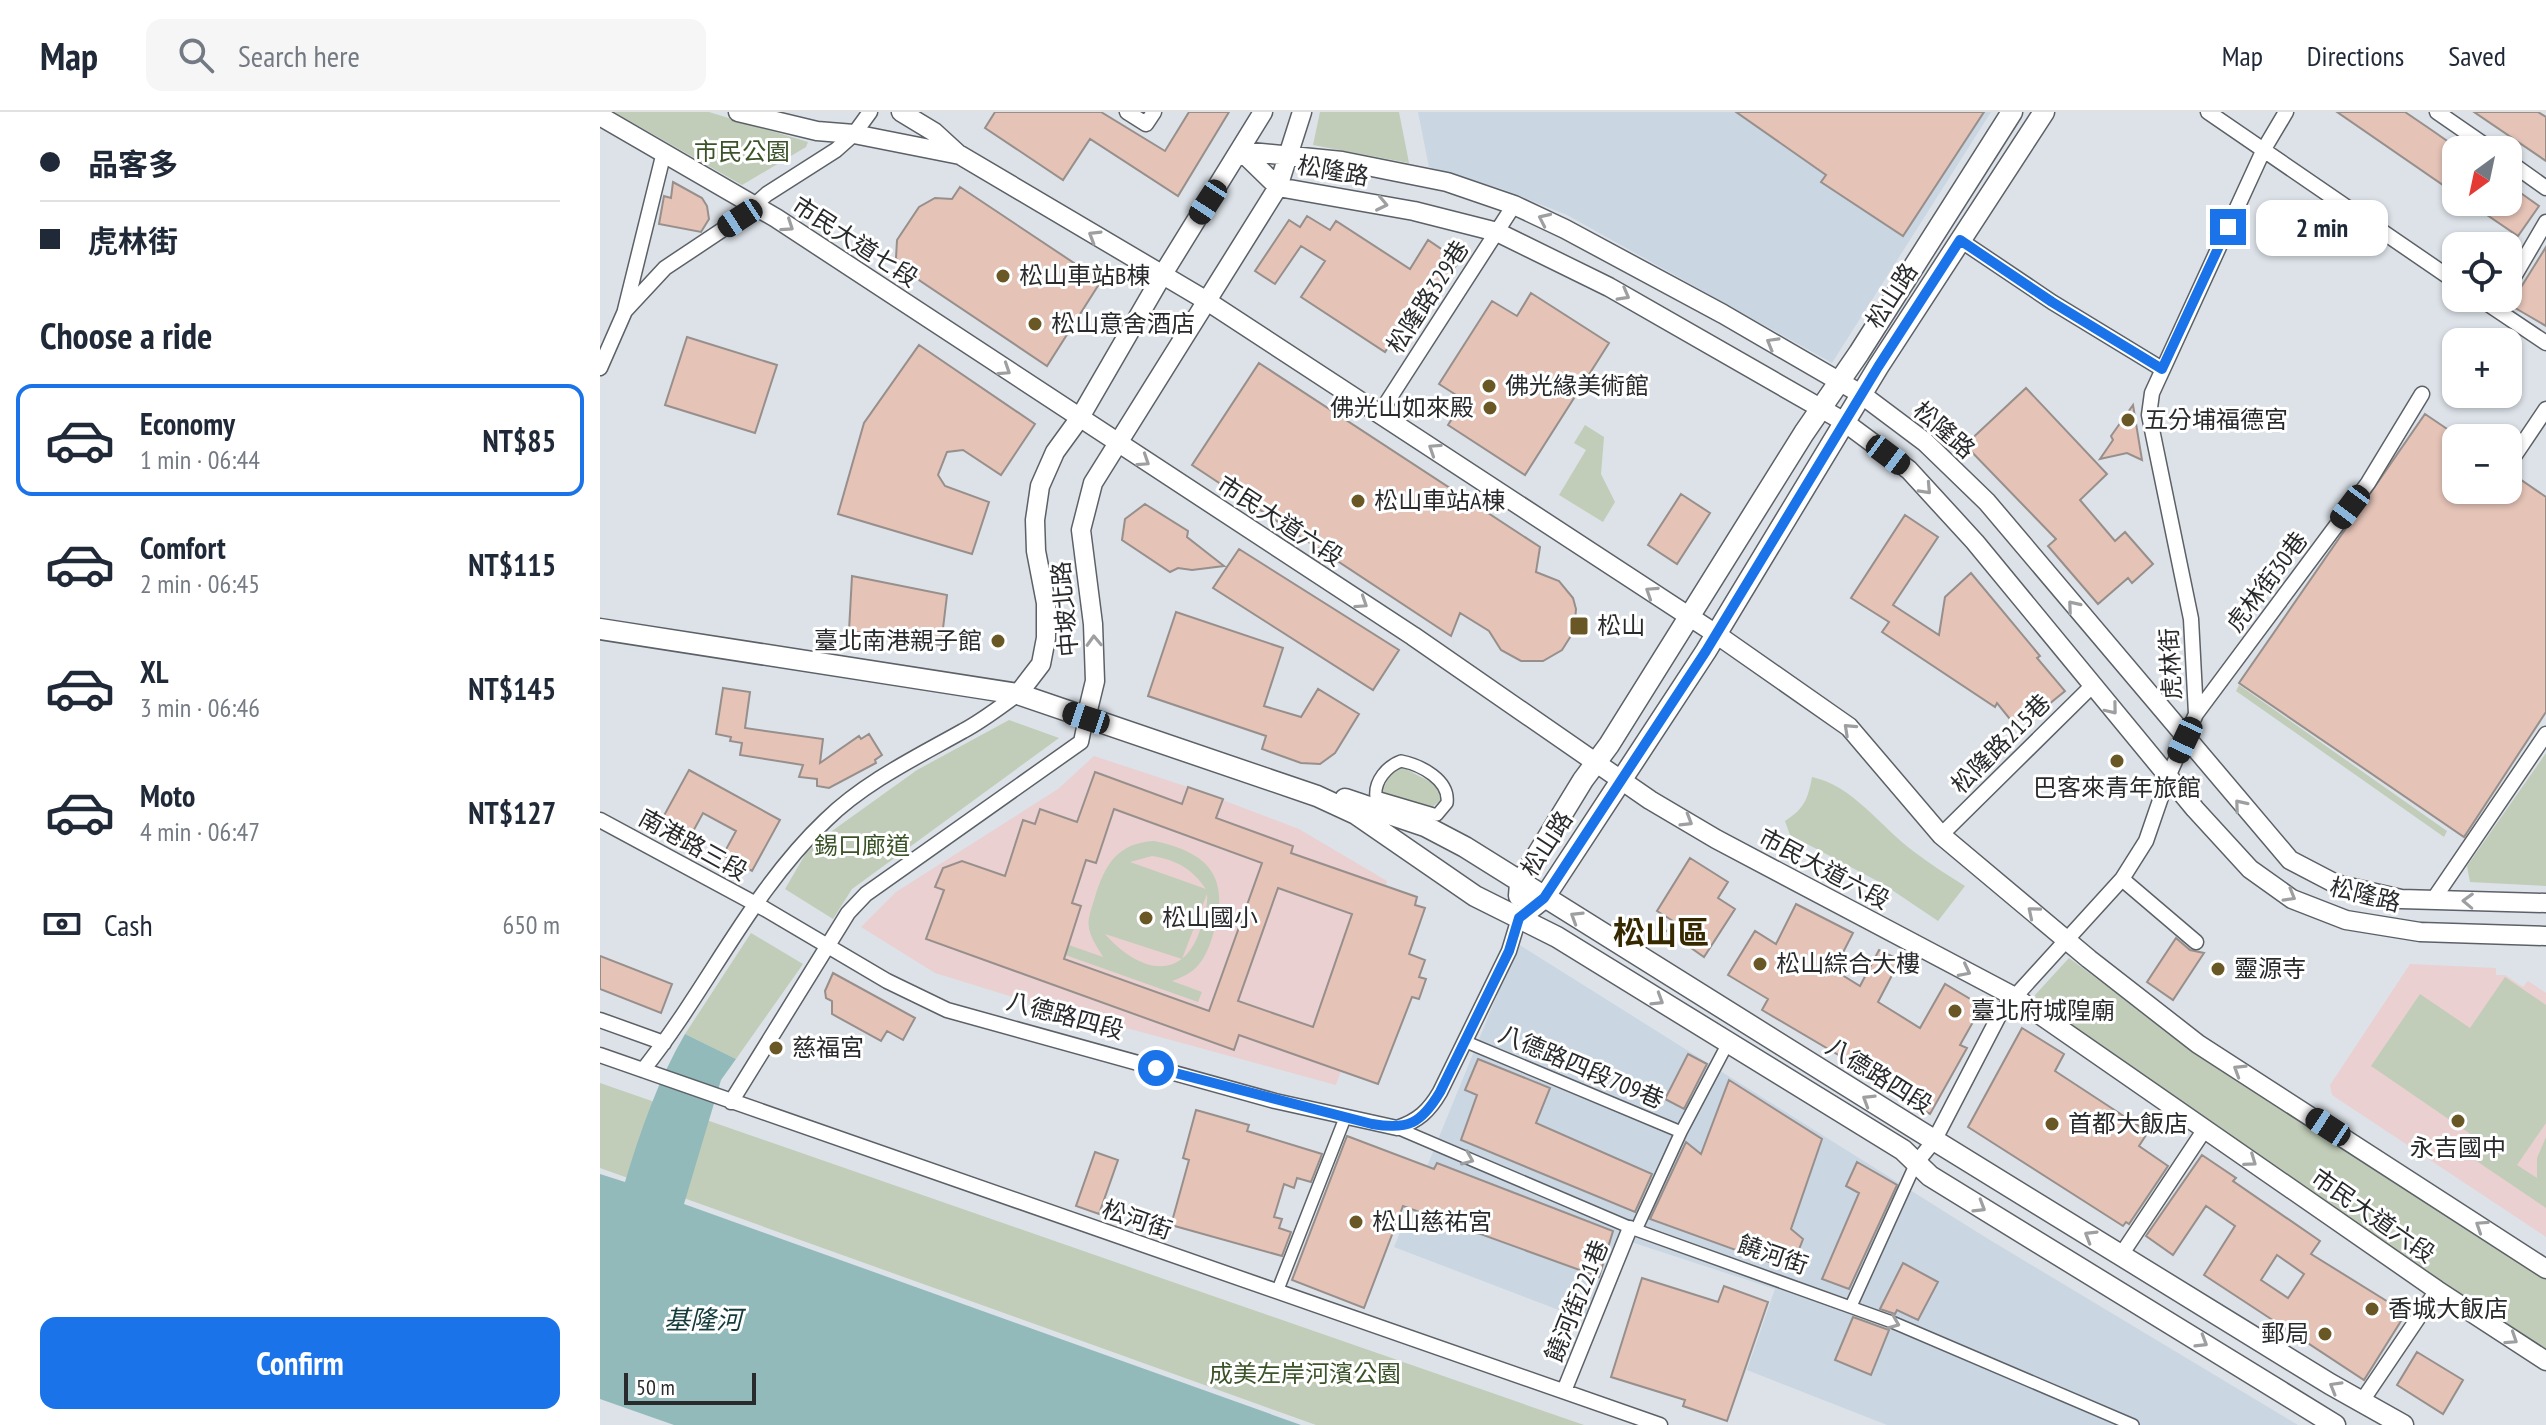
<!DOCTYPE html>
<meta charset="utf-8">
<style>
body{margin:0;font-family:"PT Sans Narrow","Noto Sans TC",sans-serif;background:#f6f6f7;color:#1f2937;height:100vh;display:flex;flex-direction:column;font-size:30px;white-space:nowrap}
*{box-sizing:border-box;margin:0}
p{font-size:26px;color:#747a83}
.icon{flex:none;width:44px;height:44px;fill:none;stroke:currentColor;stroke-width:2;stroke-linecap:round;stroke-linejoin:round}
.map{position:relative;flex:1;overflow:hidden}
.details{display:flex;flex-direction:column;background:#fff;width:600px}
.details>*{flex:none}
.banner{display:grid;align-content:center;height:176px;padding:0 40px;background:#fff}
.needle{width:52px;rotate:213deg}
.buttons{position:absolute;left:1842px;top:24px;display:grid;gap:16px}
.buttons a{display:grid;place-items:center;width:80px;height:80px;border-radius:16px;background:#fff;box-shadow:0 2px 6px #0004;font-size:40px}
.scale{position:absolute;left:24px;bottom:20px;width:132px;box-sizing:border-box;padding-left:8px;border:4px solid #282a2c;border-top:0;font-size:22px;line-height:28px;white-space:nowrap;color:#282a2c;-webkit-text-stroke:6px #fff;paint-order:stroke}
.end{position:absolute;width:36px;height:36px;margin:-18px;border:10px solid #1a73e8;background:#fff;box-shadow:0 0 0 4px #fff}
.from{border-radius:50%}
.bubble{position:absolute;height:56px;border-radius:16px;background:#fff;box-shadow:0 2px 6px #0004;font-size:26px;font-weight:800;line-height:56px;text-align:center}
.car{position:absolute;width:24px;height:48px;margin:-24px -12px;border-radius:10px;box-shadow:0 0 6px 2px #0007;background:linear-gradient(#222 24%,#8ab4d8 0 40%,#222 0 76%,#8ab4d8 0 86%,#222 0)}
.banner b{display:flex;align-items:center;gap:28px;height:76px;font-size:30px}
.banner b+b{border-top:2px solid #e0e1e3}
.banner i{width:20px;height:20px;background:#1f2937}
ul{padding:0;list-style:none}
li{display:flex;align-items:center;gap:24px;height:112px;margin:0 16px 12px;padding:0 24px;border:4px solid transparent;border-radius:16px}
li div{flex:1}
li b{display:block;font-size:30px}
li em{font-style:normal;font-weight:800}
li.current{border-color:#1a73e8}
li>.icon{width:72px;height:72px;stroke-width:1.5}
h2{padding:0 40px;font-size:36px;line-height:96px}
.pay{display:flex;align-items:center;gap:20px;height:88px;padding:0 40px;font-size:30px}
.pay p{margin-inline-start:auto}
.action{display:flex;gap:16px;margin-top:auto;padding:16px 40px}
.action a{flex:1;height:92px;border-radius:16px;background:#1a73e8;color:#fff;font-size:32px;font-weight:800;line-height:92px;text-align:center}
header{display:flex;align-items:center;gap:48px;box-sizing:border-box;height:112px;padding:0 40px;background:#fff;border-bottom:2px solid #e0e1e3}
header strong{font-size:38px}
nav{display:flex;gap:44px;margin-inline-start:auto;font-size:28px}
.search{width:560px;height:72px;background:#f6f6f7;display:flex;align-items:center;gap:20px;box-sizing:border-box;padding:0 28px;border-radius:16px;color:#747a83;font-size:30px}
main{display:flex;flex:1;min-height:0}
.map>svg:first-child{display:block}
</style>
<header>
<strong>Map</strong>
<div class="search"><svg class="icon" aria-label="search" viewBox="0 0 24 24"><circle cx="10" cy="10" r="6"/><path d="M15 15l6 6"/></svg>Search here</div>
<nav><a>Map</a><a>Directions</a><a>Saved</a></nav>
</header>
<main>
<section class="details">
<div class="banner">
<b><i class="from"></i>品客多</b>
<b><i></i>虎林街</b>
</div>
<h2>Choose a ride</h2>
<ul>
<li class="current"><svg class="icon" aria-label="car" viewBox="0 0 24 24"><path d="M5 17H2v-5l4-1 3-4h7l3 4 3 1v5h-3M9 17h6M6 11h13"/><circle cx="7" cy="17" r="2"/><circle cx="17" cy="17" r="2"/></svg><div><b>Economy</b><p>1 min · 06:44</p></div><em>NT$85</em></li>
<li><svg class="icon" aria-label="car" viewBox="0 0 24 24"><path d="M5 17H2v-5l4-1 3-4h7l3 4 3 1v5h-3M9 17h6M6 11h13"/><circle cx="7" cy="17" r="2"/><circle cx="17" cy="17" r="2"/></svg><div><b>Comfort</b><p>2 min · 06:45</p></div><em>NT$115</em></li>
<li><svg class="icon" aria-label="car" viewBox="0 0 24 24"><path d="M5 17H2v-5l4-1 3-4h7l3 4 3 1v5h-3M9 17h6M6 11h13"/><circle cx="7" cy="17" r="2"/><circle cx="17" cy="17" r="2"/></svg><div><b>XL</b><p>3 min · 06:46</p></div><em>NT$145</em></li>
<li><svg class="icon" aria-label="car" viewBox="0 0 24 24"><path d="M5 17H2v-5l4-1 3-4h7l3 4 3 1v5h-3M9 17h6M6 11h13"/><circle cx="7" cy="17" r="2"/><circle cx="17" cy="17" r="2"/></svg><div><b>Moto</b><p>4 min · 06:47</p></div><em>NT$127</em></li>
</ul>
<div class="pay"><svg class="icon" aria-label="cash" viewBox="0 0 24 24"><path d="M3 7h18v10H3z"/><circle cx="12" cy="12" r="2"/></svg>Cash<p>650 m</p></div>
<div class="action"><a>Confirm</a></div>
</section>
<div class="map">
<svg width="1946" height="1313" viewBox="0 0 1946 1313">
<rect width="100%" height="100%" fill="#dce2e8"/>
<path fill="#cad6e2" d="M818,0H1391L1232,251L967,103L902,77L829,55Z
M918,832L1385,1125L1698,1313H1287L1147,1258L1175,1177L1025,1128L985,1208L794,1135Z"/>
<path fill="#ead0d1" d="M494,644L588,675L699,717L787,769L786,774L817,785L815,793L825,796L810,842L825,848L778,972L741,959L736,973L416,886L335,861L261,815L296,780L458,677Z
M1810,852L1896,856V863H1905L1923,875L1928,869L1946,881V1125L1732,983L1730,973Z"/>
<path fill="#c1cdb8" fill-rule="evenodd" d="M14,0H109L208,30L206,35L142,73Z
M720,0H799L809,51L713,33Z
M985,313L1004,325L1001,362L1015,390L1003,410L959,383L986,338L974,331Z
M1639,573L1847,719L1844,725L1636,579Z
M409,608L459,626L252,777L233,807L185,777L206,741L232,719L317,658Z
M1946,641V774L1870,770L1867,754Z
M802,655L838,674L841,688L831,696L781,680L791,662Z
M1212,665C1252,673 1281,715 1313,739C1329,751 1347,763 1365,774L1338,809L1283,772L1190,723L1185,709C1204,697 1208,687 1212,665Z
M554,729C613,741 631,769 612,826C604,850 596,861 572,869L602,880L598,890L440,834L443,824L503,845C498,836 491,827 489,816C487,806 492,796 495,785C505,753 517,731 554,729ZM552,744C577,748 592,757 606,777L530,750ZM607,782C608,795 604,805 600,818C582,873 536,858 505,822L582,847Z
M151,821L203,852L136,947L85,922Z
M1469,846L1557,911L1946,1165V1241L1710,1082L1437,889L1435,883Z
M1905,865L1946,893V1011L1917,1053L1937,1066V1046L1946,1025V1096L1875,1048L1885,1032L1771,954L1820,882L1870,916Z
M0,971L984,1313H716L0,1056Z"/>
<path fill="#92baba" d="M85,922L136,947L121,968L84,1092L701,1313H74L0,1287V1062L25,1070C40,1020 58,968 85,922Z"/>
<path fill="#e5c3b7" stroke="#978f8c" stroke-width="2" fill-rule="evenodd" d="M395,0H501L565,39L589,0H629L578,84L490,27L463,68L385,16Z
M1136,0H1384L1303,124L1221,70L1226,63Z
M1737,0H1805L1833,19L1860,38H1856V82Z
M1874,0H1938L1946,5V49Z
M73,70L102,86L107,94L109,107L101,120L59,112L64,84L71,86Z
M1908,72L1939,94L1918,124L1868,90H1908Z
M360,75L501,169L447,254L304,158L296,146L297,128L319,95L335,86L352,87Z
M707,104L730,118L736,109L810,157L828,128L859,149L818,212L808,205L785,240L701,185L725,149L701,134L675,172L655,159L689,108L700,115Z
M1946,135V214L1910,193Z
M931,181L1009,231L925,363L848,313L864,288L839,272L892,189L917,204Z
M87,225L177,253L155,321L65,293Z
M319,233L435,312L401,363L363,338L347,340L338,363L345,374L389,390L372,442L238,402L264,311Z
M659,251L940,435L936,460L959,469L973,486L976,497L974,519L962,538L943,549H921L901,538L889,519L860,501L851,524L592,353Z
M1426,276L1507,362L1480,388L1515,429L1525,420L1553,452L1532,471L1528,466L1498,492L1448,434L1456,427L1365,333Z
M1533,293L1542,348L1527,341L1500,347L1513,328L1511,324Z
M1825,302L1856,323V378H1908V359L1946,385V600L1864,725L1639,571Z
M1081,382L1110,401L1077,452L1048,433Z
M545,392L588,419L587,425L624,454L592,458L578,456L570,460L522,428L525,407Z
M1305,403L1338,425L1293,493L1339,523L1345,485L1371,461L1440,544L1437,546L1465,579L1432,606L1428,601L1414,612L1397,591L1395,595L1282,520L1289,510L1251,486Z
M639,437L799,538L773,578L613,476Z
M252,464L347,483L341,533L249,519Z
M576,500L683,536L664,594L701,605L718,577L759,602L735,641L720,652L701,651L662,637L666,624L548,584Z
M123,576L150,580L145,616L223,627L220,651L259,624L261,627L269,622L282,643L275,648L276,651L229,676L217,674V667L199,665L203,653L140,643L142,631L130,629L131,625L116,622Z
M89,658L180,708L152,759L123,743L136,719L103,701L90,725L61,709Z
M495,660L582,692L588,675L623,687L616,706L693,734L691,741L817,785L815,793L825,796L809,842L825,848L819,865L826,867L819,887L812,885L778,972L639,923L634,938L326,827L344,778L335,775L343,756L362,749L405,764L423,708L435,712L440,697L477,710ZM514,697L662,751L609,899L464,847L481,794L472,791L486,748L496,751ZM678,776L752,802L713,915L638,889Z
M1090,746L1128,770L1118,786L1135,797L1104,845L1067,819L1073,809L1057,799Z
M1196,792L1253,821L1234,858L1260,874L1279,838L1300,848L1278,890L1320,916L1345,872L1382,894L1360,933L1367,936L1330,1002L1288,979L1291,974L1162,898L1168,887L1128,863L1155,819L1176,832Z
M1576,826L1590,838L1604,841L1573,888L1547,870Z
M0,844L72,872L61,901L0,877Z
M233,861L315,906L303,928L287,919L281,929L232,902V889L226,886L225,879Z
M1422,916L1464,942L1455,959L1548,1020L1539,1034L1568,1054L1529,1112L1526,1110L1523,1114L1368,1015Z
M1088,942L1107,952L1084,997L1065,987Z
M878,947L950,976L936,1011L1052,1062L1035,1100L861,1028L877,983L865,978Z
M1129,968L1222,1027L1191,1117L1203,1127L1191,1158L1050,1107L1086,1030L1101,1042Z
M596,998L649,1013L647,1019L722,1042L711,1070L697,1066L694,1076L684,1072L674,1105L682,1107L679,1116L691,1120L682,1144L571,1113L589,1048L583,1046Z
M747,1024L834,1057L837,1051L1013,1119L999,1165L803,1094L764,1196L692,1168Z
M495,1040L518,1048L499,1102L476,1094Z
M1602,1043L1636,1066L1633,1069L1720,1129L1711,1142L1806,1201L1764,1268L1604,1163L1635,1114L1606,1094L1573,1143L1546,1124ZM1677,1143L1704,1162L1688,1186L1661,1168Z
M1257,1050L1297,1073L1249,1177L1222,1167L1259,1081L1246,1074Z
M1303,1151L1338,1170L1318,1208L1297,1198L1295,1202L1280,1197Z
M1042,1166L1118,1190L1124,1174L1168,1190L1127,1309L1083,1294L1085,1288L1011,1265Z
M1253,1205L1289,1218L1271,1263L1235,1248Z
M1817,1240L1863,1268L1843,1302L1797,1273Z"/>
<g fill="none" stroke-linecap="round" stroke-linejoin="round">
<defs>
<path id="pedestrian" d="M801,649C821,653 850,668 847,691L837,703L776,685C774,669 787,654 801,649Z
M864,929L1081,1020
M797,1016L1036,1118L1292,1210L1533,1313
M1036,1118L1081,1020L1128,931
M677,1180L745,1006
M1251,1194L1316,1051"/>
<path id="minor" d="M527,0L546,12L554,0
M1608,0L1856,170
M1837,0L1892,38
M1908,49L1946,76
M1360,128L1452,190L1562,257
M1908,175L1946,110
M1879,186L1946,231
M25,198L64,40
M0,256L25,199L65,156L140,106L167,82L236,38L254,22L270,0
M780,301L914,93
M1913,346L1946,297
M1596,602L1768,371L1822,282
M0,708L165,797L287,869L347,898L675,989L797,1016C818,1009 829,999 840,980L909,839L919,806
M1341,723L1493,573
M1522,767L1596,830
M1833,788L1946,622
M0,908L64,931
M0,943L1060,1313
M43,958C107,878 151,779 226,708C265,670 315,646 363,619C382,609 400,595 418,582
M131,990L248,801L266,782L481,630L486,606
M1316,1051L1334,1029L1401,900L1522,767L1546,729L1568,665L1596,602L1591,507L1549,303L1552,281L1664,37L1686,0
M1521,1143L1605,1017
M964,1279L1030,1116
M1762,1289L1837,1178"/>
<path id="tertiary" d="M138,0L217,19L254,22L360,43L607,189L1116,522L1249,615L1341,723L1489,847L1598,932L1946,1157
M301,0L334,20L358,42
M0,4L176,106L813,524L1050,688L1116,727L1413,884L1837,1178L1946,1249
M641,39L678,75L814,99L897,120L1009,175L1243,309L1309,358L1375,430L1595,697L1650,757L1692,787L1746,808L1820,820L1946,824
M641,39L742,49L847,70L914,93L965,117L1123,202L1261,282L1325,330L1387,390L1690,748L1736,772L1801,787L1946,791
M418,582L441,552L446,526V491L436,439L435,408L440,374L455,340L479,307L563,162L663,0
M486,606L495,569L493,512L481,418L493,371L678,75L702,0"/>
<path id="secondary" d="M0,517L418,582L717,684L756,702L875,784L957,825L1303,1038L1330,1064L1735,1313
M745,687L825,714L865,735L1316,1017L1730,1272L1803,1313
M919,784L920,771L983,668L1009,633L1204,321L1259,241L1412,0
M919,806L944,786L1106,539L1278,255L1444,0"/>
</defs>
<use href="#pedestrian" stroke="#5c6167" stroke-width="14"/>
<use href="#minor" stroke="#5c6167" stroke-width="17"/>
<use href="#tertiary" stroke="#5c6167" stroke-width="21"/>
<use href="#secondary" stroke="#5c6167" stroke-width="23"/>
<use href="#pedestrian" stroke="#fff" stroke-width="11"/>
<use href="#minor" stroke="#fff" stroke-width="14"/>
<use href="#tertiary" stroke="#fff" stroke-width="18"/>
<use href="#secondary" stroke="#fff" stroke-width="20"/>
</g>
<defs><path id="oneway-chevron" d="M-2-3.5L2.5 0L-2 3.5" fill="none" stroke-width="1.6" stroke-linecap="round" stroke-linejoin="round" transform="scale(2)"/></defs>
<g stroke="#9e9fa0">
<use href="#oneway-chevron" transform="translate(782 92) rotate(12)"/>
<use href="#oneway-chevron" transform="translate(944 107) rotate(-155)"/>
<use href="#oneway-chevron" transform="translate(188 114) rotate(34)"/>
<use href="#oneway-chevron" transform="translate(494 124) rotate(-149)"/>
<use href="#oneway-chevron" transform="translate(1024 183) rotate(29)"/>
<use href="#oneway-chevron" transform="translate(1172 231) rotate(-150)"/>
<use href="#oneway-chevron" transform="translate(405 258) rotate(33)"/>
<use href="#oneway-chevron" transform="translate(834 337) rotate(-147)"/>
<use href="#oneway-chevron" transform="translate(544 349) rotate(33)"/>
<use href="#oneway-chevron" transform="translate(1326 377) rotate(47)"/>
<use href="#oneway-chevron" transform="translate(1051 480) rotate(-147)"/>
<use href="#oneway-chevron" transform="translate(762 491) rotate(33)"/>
<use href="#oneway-chevron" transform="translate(1473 494) rotate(-130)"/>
<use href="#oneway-chevron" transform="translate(494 529) rotate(-92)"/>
<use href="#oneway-chevron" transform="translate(1512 597) rotate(51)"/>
<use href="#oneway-chevron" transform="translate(1249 617) rotate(-137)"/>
<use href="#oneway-chevron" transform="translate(1640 693) rotate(-130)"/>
<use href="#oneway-chevron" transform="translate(1087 709) rotate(31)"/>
<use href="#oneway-chevron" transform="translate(1690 784) rotate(30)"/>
<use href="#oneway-chevron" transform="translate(1868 789) rotate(-178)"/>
<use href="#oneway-chevron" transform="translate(1433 800) rotate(-140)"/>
<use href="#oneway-chevron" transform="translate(976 805) rotate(-148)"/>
<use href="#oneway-chevron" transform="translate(1365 859) rotate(27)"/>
<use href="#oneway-chevron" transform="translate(1058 888) rotate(32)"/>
<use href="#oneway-chevron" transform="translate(1639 958) rotate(-148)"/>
<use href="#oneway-chevron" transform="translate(1268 988) rotate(-148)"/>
<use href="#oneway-chevron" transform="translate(868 1047) rotate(23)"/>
<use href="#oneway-chevron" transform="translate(1651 1049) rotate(35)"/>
<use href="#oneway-chevron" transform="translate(1380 1095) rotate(31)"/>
<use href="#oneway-chevron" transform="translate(1881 1114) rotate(-147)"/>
<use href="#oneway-chevron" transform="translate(1490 1124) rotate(-149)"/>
<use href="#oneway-chevron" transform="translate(1294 1211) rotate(22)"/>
<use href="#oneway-chevron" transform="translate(1912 1227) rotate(33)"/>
<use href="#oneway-chevron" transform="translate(1602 1230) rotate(31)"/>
<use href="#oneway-chevron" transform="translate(1735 1275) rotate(-150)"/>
</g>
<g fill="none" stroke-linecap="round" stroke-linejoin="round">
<path stroke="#1a73e8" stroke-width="10" d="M556,956L772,1012C808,1018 821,1012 840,980L909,839L919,806L944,786L1106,539L1278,255L1360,128L1452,190L1562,257L1628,115"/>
</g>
<g fill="#695826" stroke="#fff" stroke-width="3">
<circle cx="403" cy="164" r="8"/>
<circle cx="435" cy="212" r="8"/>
<circle cx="889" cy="274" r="8"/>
<circle cx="890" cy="296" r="8"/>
<circle cx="1528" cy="308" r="8"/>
<circle cx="758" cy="389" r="8"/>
<rect x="969" y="504" width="20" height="20" rx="4"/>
<circle cx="398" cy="529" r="8"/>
<circle cx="1517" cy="649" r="8"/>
<circle cx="546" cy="806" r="8"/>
<circle cx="1160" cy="852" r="8"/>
<circle cx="1618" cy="857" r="8"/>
<circle cx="1355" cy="899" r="8"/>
<circle cx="176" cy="936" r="8"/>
<circle cx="1858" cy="1009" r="8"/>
<circle cx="1452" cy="1012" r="8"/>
<circle cx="756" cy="1110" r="8"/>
<circle cx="1772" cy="1197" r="8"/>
<circle cx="1725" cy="1222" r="8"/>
</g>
<g text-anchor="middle" stroke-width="6" stroke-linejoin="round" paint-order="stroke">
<g font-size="24" fill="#3b5328" stroke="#fff">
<text x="142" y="48">市民公園</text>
<text x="262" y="742">錫口廊道</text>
<text x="705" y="1270">成美左岸河濱公園</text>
</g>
<g font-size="24" fill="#282a2c" stroke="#fff">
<text transform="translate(733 59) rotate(10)" y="8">松隆路</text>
<text transform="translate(255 130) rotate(33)" y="8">市民大道七段</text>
<text transform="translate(1292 184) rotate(-57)" y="8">松山路</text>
<text transform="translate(828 185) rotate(-57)" y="8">松隆路329巷</text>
<text transform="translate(1344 318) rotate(41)" y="8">松隆路</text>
<text transform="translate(680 409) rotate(33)" y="8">市民大道六段</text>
<text transform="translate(1667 470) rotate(-53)" y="8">虎林街30巷</text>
<text transform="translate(465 497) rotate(-95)" y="8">中坡北路</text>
<text transform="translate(1571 552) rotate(-93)" y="8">虎林街</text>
<text transform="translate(1401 632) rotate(-45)" y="8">松隆路215巷</text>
<text transform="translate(947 732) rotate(-57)" y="8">松山路</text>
<text transform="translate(93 733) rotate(29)" y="8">南港路三段</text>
<text transform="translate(1224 757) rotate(28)" y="8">市民大道六段</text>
<text transform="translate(1765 783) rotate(14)" y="8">松隆路</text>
<text transform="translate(465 904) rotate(15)" y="8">八德路四段</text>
<text transform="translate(981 955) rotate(23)" y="8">八德路四段709巷</text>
<text transform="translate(1279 964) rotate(32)" y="8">八德路四段</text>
<text transform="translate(1773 1104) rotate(35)" y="8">市民大道六段</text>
<text transform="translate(537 1108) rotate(19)" y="8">松河街</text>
<text transform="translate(1173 1143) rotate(19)" y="8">饒河街</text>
<text transform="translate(977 1189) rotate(-68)" y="8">饒河街221巷</text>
</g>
<g font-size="24" fill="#282a2c" stroke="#fff" text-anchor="start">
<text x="419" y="172">松山車站B棟</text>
<text x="451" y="220">松山意舍酒店</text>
<text x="905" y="282">佛光緣美術館</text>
<text x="874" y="304" text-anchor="end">佛光山如來殿</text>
<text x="1544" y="316">五分埔福德宮</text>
<text x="774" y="397">松山車站A棟</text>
<text x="997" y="522">松山</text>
<text x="382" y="537" text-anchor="end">臺北南港親子館</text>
<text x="1517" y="684" text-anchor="middle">巴客來青年旅館</text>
<text x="562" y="814">松山國小</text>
<text x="1176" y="860">松山綜合大樓</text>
<text x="1634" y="865">靈源寺</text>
<text x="1371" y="907">臺北府城隍廟</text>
<text x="192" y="944">慈福宮</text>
<text x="1468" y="1020">首都大飯店</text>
<text x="1858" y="1044" text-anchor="middle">永吉國中</text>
<text x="772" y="1118">松山慈祐宮</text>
<text x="1788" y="1205">香城大飯店</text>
<text x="1709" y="1230" text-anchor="end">郵局</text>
</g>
<g font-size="26" font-style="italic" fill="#143b3c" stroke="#fff">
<text x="103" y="1217">基隆河</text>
</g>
<g font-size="32" font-weight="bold" fill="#362900" stroke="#fff">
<text x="1061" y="832">松山區</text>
</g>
</g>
</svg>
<div class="buttons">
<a><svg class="needle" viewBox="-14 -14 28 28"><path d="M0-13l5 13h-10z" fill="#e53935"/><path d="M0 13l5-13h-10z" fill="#747a83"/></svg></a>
<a><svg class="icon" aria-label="locate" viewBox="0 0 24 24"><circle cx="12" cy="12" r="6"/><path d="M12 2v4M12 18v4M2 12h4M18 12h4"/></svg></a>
<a>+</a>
<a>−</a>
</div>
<div class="scale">50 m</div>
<i class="end from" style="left:556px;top:956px"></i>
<i class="end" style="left:1628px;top:115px"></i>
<div class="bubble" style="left:1656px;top:88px;width:132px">2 min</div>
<i class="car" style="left:608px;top:90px;rotate:213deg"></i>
<i class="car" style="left:140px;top:106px;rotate:237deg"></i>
<i class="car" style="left:1288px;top:343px;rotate:127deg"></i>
<i class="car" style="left:1750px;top:395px;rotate:217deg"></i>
<i class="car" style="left:486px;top:606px;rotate:288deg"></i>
<i class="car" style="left:1585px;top:628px;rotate:205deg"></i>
<i class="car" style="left:1728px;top:1015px;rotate:303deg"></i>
</div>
</main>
